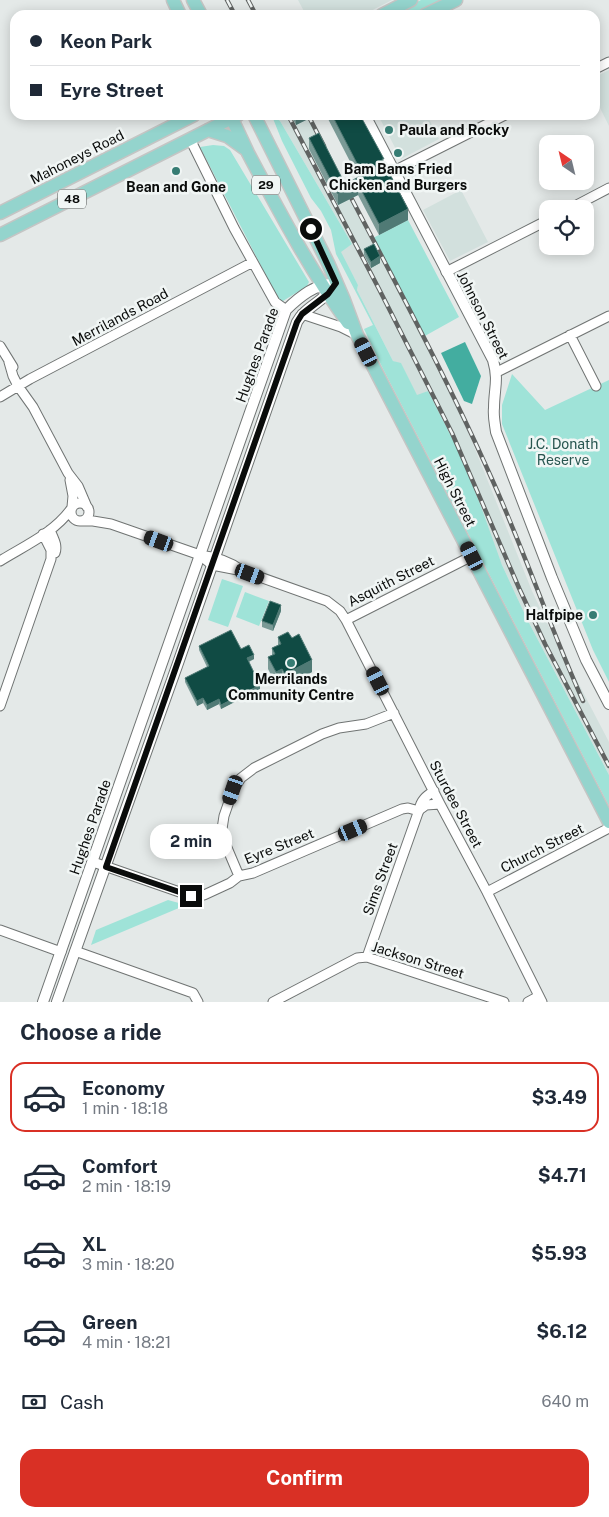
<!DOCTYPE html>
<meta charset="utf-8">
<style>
body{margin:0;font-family:"Public Sans",sans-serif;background:#f2f2f3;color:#1f2937;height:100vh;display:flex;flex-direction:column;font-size:19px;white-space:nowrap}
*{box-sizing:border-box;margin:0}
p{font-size:16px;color:#747a83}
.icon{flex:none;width:28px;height:28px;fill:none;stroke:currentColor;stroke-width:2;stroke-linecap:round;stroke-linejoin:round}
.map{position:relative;height:1002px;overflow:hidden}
.drawer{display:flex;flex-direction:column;background:#fff;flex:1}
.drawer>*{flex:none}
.hud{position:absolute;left:10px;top:10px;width:590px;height:110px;border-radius:15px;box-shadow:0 2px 12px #0003;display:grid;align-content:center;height:110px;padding:0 20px;background:#fff}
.needle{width:32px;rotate:325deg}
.controls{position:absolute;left:539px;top:135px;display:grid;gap:10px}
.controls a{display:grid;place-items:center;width:55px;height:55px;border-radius:10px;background:#fff;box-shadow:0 2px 12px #0003;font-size:25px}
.end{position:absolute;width:22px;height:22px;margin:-11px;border:6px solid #0a0c0b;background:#fff;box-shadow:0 0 0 2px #fff}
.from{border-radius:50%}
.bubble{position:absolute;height:35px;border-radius:15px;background:#fff;box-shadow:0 2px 12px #0003;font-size:16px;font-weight:700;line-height:35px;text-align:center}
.car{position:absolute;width:15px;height:30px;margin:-15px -8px;border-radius:6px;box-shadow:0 0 4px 1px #0007;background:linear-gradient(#222 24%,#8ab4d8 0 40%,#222 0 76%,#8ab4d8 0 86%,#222 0)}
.hud b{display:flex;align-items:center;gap:18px;height:48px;font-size:19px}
.hud b+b{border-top:1px solid #e0e1e3}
.hud i{width:12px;height:12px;background:#1f2937}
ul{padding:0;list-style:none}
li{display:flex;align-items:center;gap:15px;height:70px;margin:0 10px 8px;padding:0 10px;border:2px solid transparent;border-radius:15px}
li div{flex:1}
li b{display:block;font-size:19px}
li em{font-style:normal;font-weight:700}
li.active{border-color:#d93025}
li>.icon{width:45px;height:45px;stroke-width:1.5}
h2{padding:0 20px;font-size:22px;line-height:60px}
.pay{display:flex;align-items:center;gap:12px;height:55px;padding:0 20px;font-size:19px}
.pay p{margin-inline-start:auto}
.cta{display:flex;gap:10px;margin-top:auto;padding:10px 20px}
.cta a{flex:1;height:58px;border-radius:15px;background:#d93025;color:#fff;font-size:20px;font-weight:700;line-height:58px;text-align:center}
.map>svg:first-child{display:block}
</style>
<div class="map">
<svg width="609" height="1002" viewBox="0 0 609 1002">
<rect width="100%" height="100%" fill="#e4e9e8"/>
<path fill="#d2e0dd" d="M298,0H392L363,15H306Z
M609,70V126L595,98V77Z
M306,115L414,319L459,409L532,591L549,627L609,742V775L528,621L502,565L428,391L417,396L401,364L393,361L357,290L358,285L340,252L352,244L280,121L274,116Z
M378,115H427L439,139L401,159Z
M461,190L488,242L450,261L423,210Z"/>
<path fill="#9fe3d8" d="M421,0H441L411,15H391Z
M272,116H274L280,121L352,244L341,252L358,285L357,290L393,361L401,363L417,395L428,391L460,454L480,504L502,565L528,621L609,775V806L383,369L364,329L373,325L336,254L331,230L321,211L311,198L282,141Z
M213,145L224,146L230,150L309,282L307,286L283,301H280L277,297L200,147Z
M408,220L459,317L423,337L371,239Z
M512,374L545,410L609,380V682L593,650L502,424V405Z
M222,579L243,586L228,627L208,620Z
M245,592L269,601L259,626L236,617Z
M168,900L186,905L91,945L96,930Z"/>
<path fill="#43ada0" d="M465,342L481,376L472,404L464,401L441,353Z"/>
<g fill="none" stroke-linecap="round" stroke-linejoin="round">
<defs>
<path id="minor" d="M595,69L609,62
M190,139L234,228L275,302L286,310
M394,171L505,115
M569,209L609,188
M446,272L548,220
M302,314L341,327L357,335
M570,335L596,386
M0,346L13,367
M9,362L13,376L18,386L33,407L68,473L78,486L87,507
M497,372L609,316
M0,397L30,379L253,262
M70,480L73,496L72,507
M71 512a9 9 0 1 1 18 0a9 9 0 1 1-18 0Z
M81,521H93L111,524L200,555C216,557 229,561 241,570
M50,530C53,538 58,545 55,553
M200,555L212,565L243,571L327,601L340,611L346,620L472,556
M0,561C24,546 54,533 71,509
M346,620L440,804L487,892L542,1002
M0,706L51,559V550L43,534
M419,810L426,805L440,804
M93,862L191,896L204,895L230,883L239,876L253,873L402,809L408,808L419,811
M239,876L225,843L222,829L224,816L233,790L241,778L254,768L322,734L339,728L366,724L394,713
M487,892L609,828
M0,930L61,952
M75,951L193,993L198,1002
M367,957L419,810C421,800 426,796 434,791
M273,1002L357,958L367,957L504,1002
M528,1002L539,996"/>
<path id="tertiary" d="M365,115L493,360C499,381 494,388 494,408C493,416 495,424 496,432L552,578L586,660L609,704
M43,1002L286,310C297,299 314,285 330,284
M57,1002L177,666L297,322C305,307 323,302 332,288"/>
<path id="primary" d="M173,0L180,15
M193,0L201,15
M382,15L411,0
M425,15L456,0
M230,115C236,127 242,140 248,153C279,211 310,270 348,323
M254,115L328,263L344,300L357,335L609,822
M208,130L227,136L245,149
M0,213L194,115
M0,235L238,115"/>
</defs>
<use href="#minor" stroke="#707473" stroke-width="11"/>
<use href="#tertiary" stroke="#707473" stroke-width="12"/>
<use href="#primary" stroke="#c4c5c4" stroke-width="15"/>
<use href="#minor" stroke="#fff" stroke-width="9"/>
<use href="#tertiary" stroke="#fff" stroke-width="10"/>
<use href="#primary" stroke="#94d4cd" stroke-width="12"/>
<defs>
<path id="rail" d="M227,0L235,15
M248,0L256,15
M288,115L379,289L452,433L519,588L545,644L609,766
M308,115L324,146
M345,186C395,282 447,378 491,477C524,550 550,627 583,701"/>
</defs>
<use href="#rail" stroke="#606362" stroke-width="4.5"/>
<use href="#rail" stroke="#f1f6f5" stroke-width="2.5" stroke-dasharray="8" stroke-linecap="butt"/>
</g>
<path fill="#7a9a96" d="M291,115H306V120L296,125Z
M326,115H360L384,162L408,220L379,235L358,195L338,205L309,149V138L345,184L358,177Z
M364,249L380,263L371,268L364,255Z
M281,611L273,631L262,627V621Z
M278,637L312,672L285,686L282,681L276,684L268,669V657L272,655V648L278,645Z
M199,646L241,649L254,659L249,662L260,689L221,709L219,704L207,710L203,703L197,706L185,682V678L207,667L199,650Z"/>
<path fill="#507a75" d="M303,115H306V120L296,125V118Z
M358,184V195L338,205V194Z
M408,209V220L379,235V224Z
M380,256V263L371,268V262Z
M281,605V611L273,631V625Z
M254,655V659L247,662V658Z
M312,660V672L285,686V674Z
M282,669V681L276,684V672Z
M260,685V689L221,709V705Z
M203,698V703L197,706V701Z
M219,699V704L207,710V705Z"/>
<path fill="#104b44" stroke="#507a75" d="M295,115H303L296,118Z
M332,115H360L384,159H382L408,209L379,224L358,184L338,194L309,138L319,133L345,184L363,175Z
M374,244L380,256L371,262L364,249Z
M270,601L281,605L273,625L262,621Z
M231,630L241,649L249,645L254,655L247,658L260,685L221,705L219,699L207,705L203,698L197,701L185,678L209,666L199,646Z
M288,632L292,638L299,634L312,660L285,674L282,669L276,672L268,657L275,654L272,648L281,644L278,637Z"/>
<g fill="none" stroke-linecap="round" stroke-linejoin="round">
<path stroke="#0a0c0b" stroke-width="6" d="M191,896L106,867L297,322L302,314L328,294L336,283L311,229"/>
</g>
<g fill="#367c73" stroke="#f1f6f5" stroke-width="2">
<circle cx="389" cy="130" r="5"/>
<circle cx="398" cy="153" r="5"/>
<circle cx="176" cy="171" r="5"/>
<circle cx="593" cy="615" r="5"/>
<circle cx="291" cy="663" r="5"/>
</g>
<g text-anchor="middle" stroke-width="5" stroke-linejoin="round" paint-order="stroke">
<g fill="#f1f6f5" stroke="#4f5251" stroke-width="1">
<rect x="252" y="175.5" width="28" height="19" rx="4"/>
<rect x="58" y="189.5" width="28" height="19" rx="4"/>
</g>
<g font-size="12" font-weight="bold" fill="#0a0c0b">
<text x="266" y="189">29</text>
<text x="72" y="203">48</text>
</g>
<g font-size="14" font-weight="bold" fill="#0a0c0b" stroke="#f1f6f5">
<text x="399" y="135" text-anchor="start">Paula and Rocky</text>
<text x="398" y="174">Bam Bams Fried<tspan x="398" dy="16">Chicken and Burgers</tspan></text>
<text x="176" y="192">Bean and Gone</text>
<text x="583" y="620" text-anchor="end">Halfpipe</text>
<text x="291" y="684">Merrilands<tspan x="291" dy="16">Community Centre</tspan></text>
</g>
<g font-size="14" fill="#0a0c0b" stroke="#f1f6f5">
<text transform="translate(77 157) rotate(-27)" y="5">Mahoneys Road</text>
<text transform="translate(483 315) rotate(63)" y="5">Johnson Street</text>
<text transform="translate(120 317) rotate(-28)" y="5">Merrilands Road</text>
<text transform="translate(257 355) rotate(-70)" y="5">Hughes Parade</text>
<text transform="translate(455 492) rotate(63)" y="5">High Street</text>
<text transform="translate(391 581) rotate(-27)" y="5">Asquith Street</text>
<text transform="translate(456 804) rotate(62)" y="5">Sturdee Street</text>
<text transform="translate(90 827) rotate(-71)" y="5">Hughes Parade</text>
<text transform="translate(279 846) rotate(-22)" y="5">Eyre Street</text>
<text transform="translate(542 848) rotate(-27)" y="5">Church Street</text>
<text transform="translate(380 879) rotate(-70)" y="5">Sims Street</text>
<text transform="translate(418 960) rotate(17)" y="5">Jackson Street</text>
</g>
<g font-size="14" fill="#285650" stroke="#f1f6f5">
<text x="563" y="449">J.C. Donath<tspan x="563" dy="16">Reserve</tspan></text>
</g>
</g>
</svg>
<div class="controls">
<a><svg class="needle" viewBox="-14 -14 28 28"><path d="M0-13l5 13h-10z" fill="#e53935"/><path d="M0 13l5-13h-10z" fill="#747a83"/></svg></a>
<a><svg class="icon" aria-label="locate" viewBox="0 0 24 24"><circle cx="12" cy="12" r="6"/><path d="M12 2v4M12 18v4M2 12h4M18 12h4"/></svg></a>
</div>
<i class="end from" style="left:311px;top:229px"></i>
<i class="end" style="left:191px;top:896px"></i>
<div class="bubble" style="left:150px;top:824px;width:82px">2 min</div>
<i class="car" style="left:366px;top:352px;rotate:333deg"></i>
<i class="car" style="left:159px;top:541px;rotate:290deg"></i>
<i class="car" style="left:472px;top:556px;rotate:333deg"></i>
<i class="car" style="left:250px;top:574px;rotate:110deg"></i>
<i class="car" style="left:378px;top:681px;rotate:333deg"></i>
<i class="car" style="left:233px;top:790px;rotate:199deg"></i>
<i class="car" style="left:353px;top:830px;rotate:67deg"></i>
<div class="hud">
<b><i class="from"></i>Keon Park</b>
<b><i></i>Eyre Street</b>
</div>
</div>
<section class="drawer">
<h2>Choose a ride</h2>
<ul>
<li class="active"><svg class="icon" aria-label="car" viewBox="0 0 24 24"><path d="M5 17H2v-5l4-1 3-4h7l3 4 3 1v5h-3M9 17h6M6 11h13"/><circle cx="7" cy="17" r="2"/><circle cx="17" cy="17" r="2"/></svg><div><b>Economy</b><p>1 min · 18:18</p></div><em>$3.49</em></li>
<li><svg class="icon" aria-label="car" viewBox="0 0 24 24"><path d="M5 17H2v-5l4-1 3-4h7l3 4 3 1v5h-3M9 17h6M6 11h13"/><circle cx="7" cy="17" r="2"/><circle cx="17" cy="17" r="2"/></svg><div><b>Comfort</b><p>2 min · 18:19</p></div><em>$4.71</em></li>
<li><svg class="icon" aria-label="car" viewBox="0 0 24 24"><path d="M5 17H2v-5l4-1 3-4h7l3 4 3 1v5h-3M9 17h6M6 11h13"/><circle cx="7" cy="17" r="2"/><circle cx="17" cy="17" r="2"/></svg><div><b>XL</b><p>3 min · 18:20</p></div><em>$5.93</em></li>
<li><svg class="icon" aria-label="car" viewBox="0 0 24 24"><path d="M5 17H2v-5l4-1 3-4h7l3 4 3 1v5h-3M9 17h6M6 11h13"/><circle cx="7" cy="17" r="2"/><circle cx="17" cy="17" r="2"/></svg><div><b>Green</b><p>4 min · 18:21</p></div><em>$6.12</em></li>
</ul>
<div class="pay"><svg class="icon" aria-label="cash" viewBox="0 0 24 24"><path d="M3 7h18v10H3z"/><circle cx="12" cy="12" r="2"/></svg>Cash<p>640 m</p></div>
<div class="cta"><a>Confirm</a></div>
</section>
